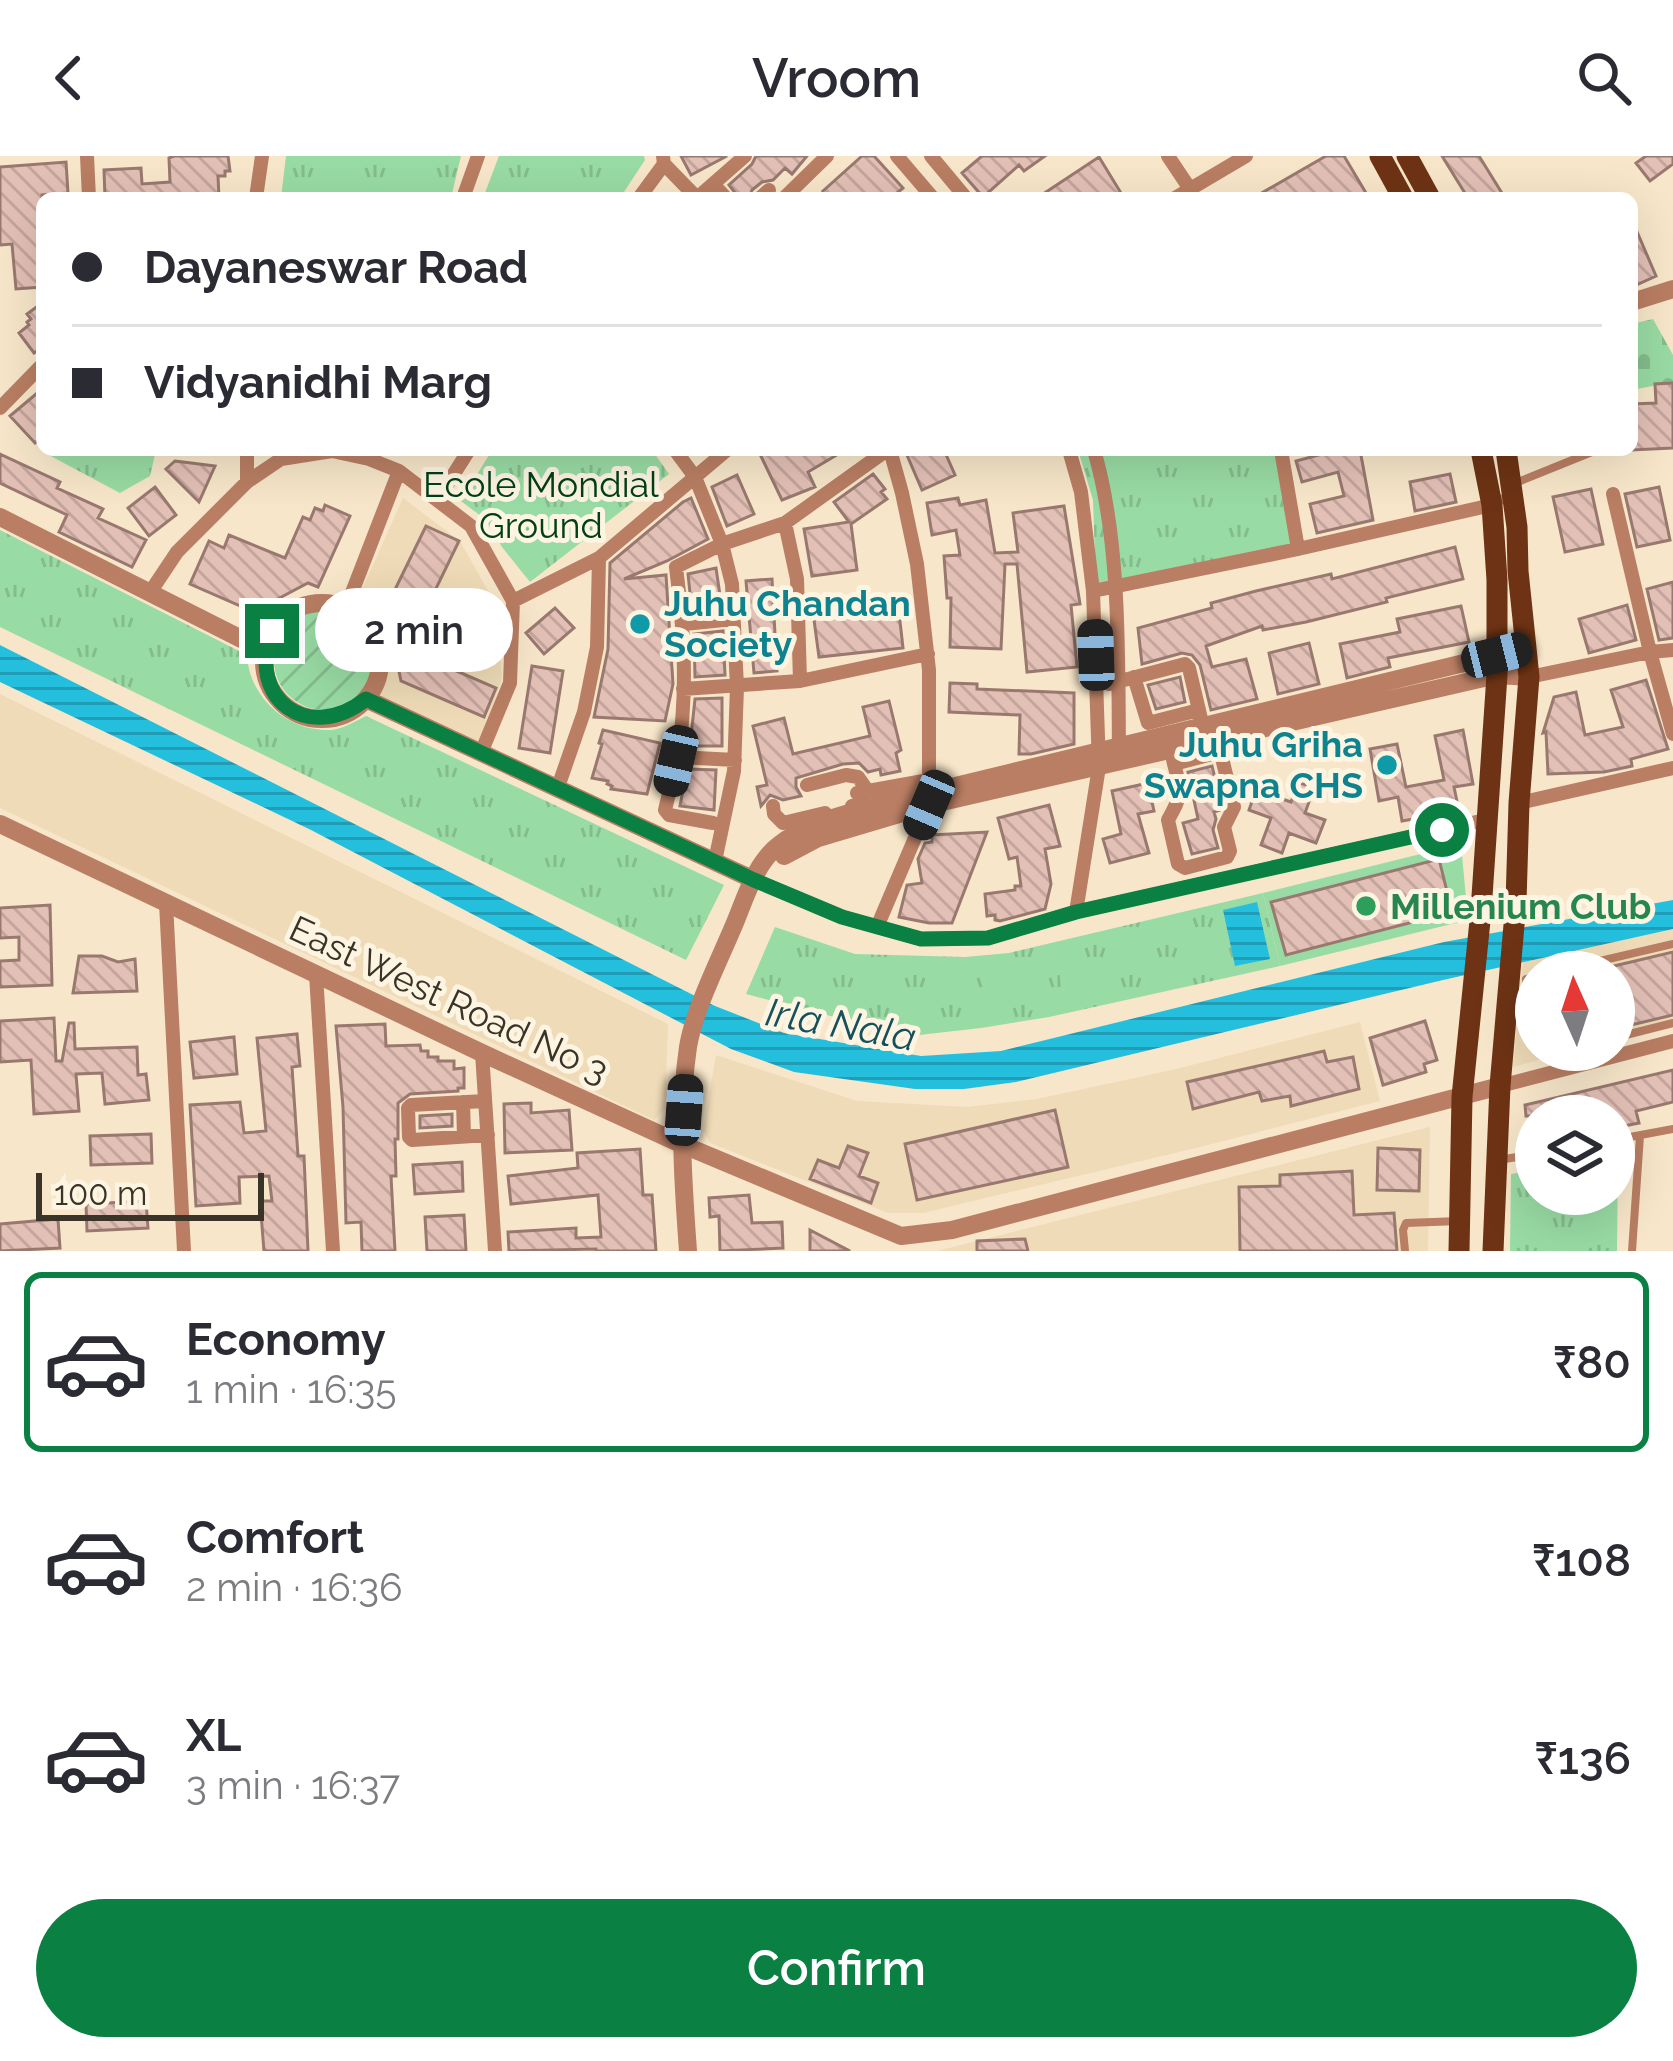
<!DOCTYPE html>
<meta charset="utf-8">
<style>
body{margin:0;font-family:Raleway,sans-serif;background:#f7f7f7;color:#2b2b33;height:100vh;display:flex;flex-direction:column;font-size:45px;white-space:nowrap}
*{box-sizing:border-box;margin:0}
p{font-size:39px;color:#7c7c81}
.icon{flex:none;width:66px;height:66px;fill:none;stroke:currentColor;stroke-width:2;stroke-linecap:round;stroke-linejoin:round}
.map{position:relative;height:1095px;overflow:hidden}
.details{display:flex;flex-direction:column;background:#fff;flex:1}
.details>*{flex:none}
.top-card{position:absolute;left:36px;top:36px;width:1602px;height:264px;border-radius:18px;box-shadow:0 12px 48px #0002;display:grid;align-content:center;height:264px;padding:0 36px;background:#fff}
.needle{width:78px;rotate:357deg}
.buttons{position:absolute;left:1515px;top:795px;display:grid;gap:24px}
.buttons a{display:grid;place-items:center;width:120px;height:120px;border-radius:50%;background:#fff;box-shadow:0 12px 48px #0002;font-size:60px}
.scale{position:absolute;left:36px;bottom:30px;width:228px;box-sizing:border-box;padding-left:12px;border:6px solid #3a3328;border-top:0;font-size:33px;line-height:42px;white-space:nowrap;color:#3a3328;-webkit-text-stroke:9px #fef4e2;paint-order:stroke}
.end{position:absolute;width:54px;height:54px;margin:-27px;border:15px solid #0b8043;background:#fff;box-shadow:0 0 0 6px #fff}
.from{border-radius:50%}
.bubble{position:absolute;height:84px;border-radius:42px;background:#fff;box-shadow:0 12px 48px #0002;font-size:39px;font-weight:600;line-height:84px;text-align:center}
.car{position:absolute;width:36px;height:72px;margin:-36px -18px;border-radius:15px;box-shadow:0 0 9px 3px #0007;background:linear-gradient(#222 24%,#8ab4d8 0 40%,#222 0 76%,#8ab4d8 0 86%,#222 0)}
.top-card b{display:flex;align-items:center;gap:42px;height:114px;font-size:45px}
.top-card b+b{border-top:3px solid #e1e1e2}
.top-card i{width:30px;height:30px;background:#2b2b33}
ul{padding:21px 0 0;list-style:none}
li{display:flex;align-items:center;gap:36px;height:180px;margin:0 24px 18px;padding:0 12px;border:6px solid transparent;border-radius:18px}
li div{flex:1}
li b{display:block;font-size:45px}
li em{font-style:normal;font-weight:600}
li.current{border-color:#0b8043}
li>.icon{width:108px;height:108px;stroke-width:1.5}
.button{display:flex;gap:24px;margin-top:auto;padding:24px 36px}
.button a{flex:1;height:138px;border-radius:72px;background:#0b8043;color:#fff;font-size:48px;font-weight:600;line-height:138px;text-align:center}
header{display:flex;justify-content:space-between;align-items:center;height:156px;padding:0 36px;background:#fff;font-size:54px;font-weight:600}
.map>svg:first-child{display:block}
</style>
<header><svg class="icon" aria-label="back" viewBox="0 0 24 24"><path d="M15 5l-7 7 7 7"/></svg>Vroom<svg class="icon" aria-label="search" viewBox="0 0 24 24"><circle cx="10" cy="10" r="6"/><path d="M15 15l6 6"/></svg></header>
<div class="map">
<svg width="1673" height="1095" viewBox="0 0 1673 1095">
<defs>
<pattern id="cemetery-stones" width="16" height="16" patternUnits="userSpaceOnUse" patternTransform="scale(3)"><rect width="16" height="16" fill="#99dba4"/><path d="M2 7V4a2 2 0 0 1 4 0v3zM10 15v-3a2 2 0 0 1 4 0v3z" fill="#85bc8d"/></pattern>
<pattern id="park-tufts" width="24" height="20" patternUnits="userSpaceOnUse" patternTransform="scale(3)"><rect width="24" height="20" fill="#99dba4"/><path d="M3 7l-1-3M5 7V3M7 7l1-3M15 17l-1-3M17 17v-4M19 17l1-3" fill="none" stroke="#85bc8d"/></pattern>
<pattern id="garden-furrows" width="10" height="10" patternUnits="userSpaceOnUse" patternTransform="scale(3)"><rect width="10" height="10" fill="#99dba4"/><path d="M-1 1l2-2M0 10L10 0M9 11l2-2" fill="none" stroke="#85bc8d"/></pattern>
<pattern id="water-rules" width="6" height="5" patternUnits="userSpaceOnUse" patternTransform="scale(3)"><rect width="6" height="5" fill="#25bfde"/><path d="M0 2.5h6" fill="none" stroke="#219cb4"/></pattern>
<pattern id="building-back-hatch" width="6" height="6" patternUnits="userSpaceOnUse" patternTransform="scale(3)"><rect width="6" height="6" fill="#e3c0b6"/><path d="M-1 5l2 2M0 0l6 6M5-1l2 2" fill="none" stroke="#c4a59c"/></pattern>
</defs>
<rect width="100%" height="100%" fill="#f7e6c9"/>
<path fill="#efdbb7" d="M403,342L460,385L496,449L502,521L482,586L378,546L386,524L388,499L381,471L355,449Z
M0,538L668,868L665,953L654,964L0,652Z
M1673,773V868L1614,884V816H1536V894H1575L1513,911L1523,806Z
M1360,866L1380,945L1200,991L923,1057H888L710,987L703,974L716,899L857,945L967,951L1037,943L1176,913Z
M1430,971L1428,1095H937Z"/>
<path fill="url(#cemetery-stones)" d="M1653,163L1673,199V226L1632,234V168Z"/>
<path fill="url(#park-tufts)" d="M286,0H461L451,42H281Z
M499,0H644L645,4L620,42H483Z
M48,294H156L150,320L120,337L45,297Z
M492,294H652L669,318L530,426L502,391L486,364L461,345Z
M1078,294H1276L1294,390L1096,431L1093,344Z
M0,374L247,499C249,541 287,576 331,574C343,573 356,565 366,560L724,729L686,804L0,471Z
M1263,737L1280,810L1049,861L981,872L919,879L869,873L871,865H850L746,838L775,771L855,798L965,801L1009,797Z
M1614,1002H1618L1617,1095H1510L1511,1018L1536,1014V1038H1614Z"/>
<path fill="url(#garden-furrows)" d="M274 504a50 50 0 1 1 100 0a50 50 0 1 1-100 0Z"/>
<path fill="#99dba4" d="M1461,688L1468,764L1280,810L1263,737Z
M1080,795L1089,847L1065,851L1056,799Z
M1042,799L1051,851L1027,855L1018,803Z
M1004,807L1014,858L989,863L980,811Z"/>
<path fill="url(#water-rules)" d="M0,489L715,850L784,877L921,900L1001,895L1444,786L1673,744V773L1443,824L1016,926L964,933H915L794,916L731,893L311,674L0,526Z
M1257,746L1270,803L1235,810L1223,754Z"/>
<path fill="url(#building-back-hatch)" stroke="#99796f" stroke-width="3" d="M174,0H228L230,15H225V20H218L219,42H149V39L105,42L104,14L141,12L142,28L170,26L169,2Z
M681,0H727L691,19Z
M756,0H807L792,18L785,12L773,24L762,26L752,34L749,42H739L729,29L752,8Z
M862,0H874L903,32L891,42H830L823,35Z
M982,0H1045L1024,15L1019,9L983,41L962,17Z
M1326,0H1344L1366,37L1357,42H1253Z
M1442,0H1479L1505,42H1468Z
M1646,0H1673V8L1650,25L1636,7Z
M1099,1L1124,42H1037Z
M66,6L68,37L42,39V131L16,133L12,88L0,89V11Z
M1632,64L1656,120L1632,131Z
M42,147V192L34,197L19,177L29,169L27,166L31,163L27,158Z
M1673,227V292L1632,294V248L1656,247L1655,228Z
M42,233V281L35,287L10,260Z
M758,294H845L808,316L815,331L782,344Z
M919,294H944L955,319L922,334L907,299Z
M1337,294H1360L1373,364L1317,377L1310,348L1344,340L1338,316L1302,326L1296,305Z
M0,298L60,326L57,332L103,353L98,362L146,384L132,411L59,376L67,359L0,327Z
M175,305L215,310L199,346L166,313Z
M873,318L885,333L881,336L887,343L851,368L857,414L812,420L804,373L849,366L834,346Z
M1450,318L1456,346L1415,355L1410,326Z
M737,319L754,358L727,370L712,331Z
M155,331L176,359L149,380L128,352Z
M1659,331L1670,384L1637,391L1625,338Z
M1591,333L1603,388L1565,396L1553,341Z
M691,342L708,383L667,405L624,423L666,419L673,528L665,565L594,561L608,493L610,407L683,346Z
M958,342L960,349L986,344L995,397L1018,396L1013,357L1064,350L1080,448L1071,449L1077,511L1027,516L1017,408H1005L1001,493L950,491L951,442H947L944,400L960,399L956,374L932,379L927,347Z
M325,349L350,360L318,431L308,427L270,447L263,460L190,428L209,385L224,392L229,379L285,402L303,361L310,364L315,352L323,355Z
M426,370L459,385L428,449L489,444L494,497L429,503L496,532L484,561L401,525L386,452Z
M1455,391L1463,423L1386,442L1387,446L1306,466L1263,474L1262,470L1206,490L1212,511L1246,503L1257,543L1211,554L1200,509L1192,499L1182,497L1142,508L1138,472L1212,452L1211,447L1256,435L1331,418L1332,423Z
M716,412L722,453L692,456L688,418Z
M772,423L777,515L754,517L746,425Z
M1673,426V482L1659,484L1647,433Z
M897,439L903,492L819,501L812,449Z
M1627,449L1636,484L1589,497L1579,463Z
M1461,450L1469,486L1388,502L1390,511L1347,522L1340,488L1400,476L1397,463Z
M555,452L574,472L544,498L526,477Z
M723,475L725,519L695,521L694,478Z
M1309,487L1319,528L1278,538L1269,497Z
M532,510L563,515L550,597L519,592Z
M1180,521L1185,546L1156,553L1148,529Z
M1646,524L1668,593L1631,603L1632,610L1604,616L1548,618L1546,576L1543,577L1554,541L1576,536L1585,579L1623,571L1611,534Z
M950,527L977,528V533L1074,537V588L1031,598H1019L1020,559L949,556Z
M722,542V590H690L695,543Z
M889,545L901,594L896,597L900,615L881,619L880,613L868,616L859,607L843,608L796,622V631L801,640L783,644L770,639L761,650L757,631L767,629L753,570L784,562L793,598L870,580L863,551Z
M603,574L660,587L647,638L611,633L612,630L607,628L608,625L592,622L602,588L599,587Z
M1463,574L1473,628L1454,631L1459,655L1402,665L1398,641L1379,645L1370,593L1397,588L1406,631L1444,624L1435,580Z
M1212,610L1222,650L1220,654L1214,656L1216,663L1213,674L1218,692L1192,698L1183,667L1198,663L1188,616Z
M687,613L716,614L714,654L680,650Z
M1298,626L1314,632L1305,657L1325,664L1316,687L1289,677L1282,697L1261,689L1271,662L1249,654L1256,634L1291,646Z
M1148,627L1154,655L1138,658L1149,697L1110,707L1103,683L1121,678L1112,635Z
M1049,649L1060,690L1045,693L1051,728L1045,753L1000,765L995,764V759L987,760L985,738L1015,734V730H1021L1017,701L1009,703L998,662Z
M987,676L952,767H929L899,761L907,729L922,727L918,703L925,687L932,686V679Z
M1439,703L1452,756L1286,799L1271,746Z
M50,749L52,829L0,831V805L19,804V781L0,782V752Z
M1673,796V859L1614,873V810Z
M79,800H102L118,806L135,803L137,835L73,837Z
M54,862L56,905H62L69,867H74L75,893L137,891L138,919L146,918L149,944L105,948L102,917L76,918L79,955L34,958L31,904L0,906V865Z
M1425,865L1437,904L1424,908L1426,916L1383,929L1370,882Z
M385,868L386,890L420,889L421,895H428V901H438V905H454V913L464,912V932H458V935L410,938L398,947V983H395L396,1020H391L395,1095H362L361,1066L346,1067L343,951L336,870Z
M297,878L300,910L292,911L298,1000H304L308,1095H264L260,1045H272L269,1020L239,1021L240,1047L196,1050L190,949L240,946L244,977L266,975L257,882Z
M234,881L237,918L194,922L190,886Z
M1324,895L1327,906L1353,901L1359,933L1291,950L1290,940L1262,945L1259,936L1193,953L1187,926Z
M1673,914V946L1636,955L1639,967L1614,972V960H1526L1525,949Z
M531,947V957L569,954L572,994L505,997L504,948Z
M1055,954L1068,1011L917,1044L905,988Z
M452,958V970L420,972V960Z
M151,978L152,1007L91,1009L90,980Z
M848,990L868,997L859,1020L878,1027L871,1047L810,1023L818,1004L839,1012Z
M1378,992L1420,994L1419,1035L1377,1034Z
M640,993L643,1039H652L656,1095H596V1093L509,1095L508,1076L576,1072V1082L601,1081L598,1039L511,1048L508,1020L578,1012L577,997Z
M462,1006L463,1035L415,1038L413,1009Z
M1352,1015L1354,1059L1394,1057L1397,1095H1240L1239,1031L1280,1030V1019Z
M749,1039L752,1067L782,1066L783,1092L720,1095L719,1060L710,1061L709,1042Z
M146,1045L148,1072L87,1075L86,1048Z
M464,1059L466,1095H427L425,1061Z
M58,1063L60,1092L0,1095V1068Z
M810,1074L850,1095H810Z
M1025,1083L1028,1095H977V1085Z"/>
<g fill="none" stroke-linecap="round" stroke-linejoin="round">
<path stroke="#b97e63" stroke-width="8" d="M1513,328L1592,296
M1553,816L1673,788
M1509,842L1526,838V823L1536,820
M1614,882L1673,867
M1614,984L1673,973
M1498,1004L1536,998
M1405,1095L1403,1074L1406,1067L1459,1065
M1632,1095L1640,980"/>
<path stroke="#b97e63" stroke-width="14" d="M87,0L89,42
M663,0L664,8L697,42
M897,0L933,42
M931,0L966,42
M1168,0L1196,42
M713,28L726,42
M256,42L262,0
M463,42L478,0
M639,42L664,8
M697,42L745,0
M760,42L769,34
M784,42L827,0
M1175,42L1246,0
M0,252L42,209
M675,294L695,321L722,388L732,428L737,531L734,615L715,705
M1069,294L1081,336L1093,435L1099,611L1076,756
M1094,294C1121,386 1118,503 1119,599
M1281,294L1298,393
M247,326V294
M1613,338L1650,496L1673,578
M438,343L469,294
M785,367L797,423L800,525
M151,435L177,396L247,326L281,303L332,295L369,303L399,315L471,370L513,445L510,527L481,597
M1093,435L1298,393L1492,349L1497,344
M513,445L599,402L727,294
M346,452L399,315
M684,468L733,463
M1134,521L1148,567L1199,554
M1529,521L1650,496L1673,494
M1109,528L1185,508L1189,512L1203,571
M683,533L800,525L928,498
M1171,594L1174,608C1182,637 1182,639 1168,664L1178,708L1185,712L1227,701L1230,695L1224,671L1234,651L1221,598L1216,597L1174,608
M678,601L735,604
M807,629L846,619L858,621L865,631V642L859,648L852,650
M557,634L584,556L597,491L599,402
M857,637L929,624
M1519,647L1673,612
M773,650L774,658L783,667L825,657
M713,667L669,659L665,654C669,636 675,617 678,599C688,536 684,473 676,411L722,388L785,367L887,294
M754,724L842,761L921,783L988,782L1076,756L1485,664
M166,747L184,1095
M877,771L929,649V514L917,408L902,337L890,294
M316,818L333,1095
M482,897L495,1095
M1500,930L1673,885
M485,945L411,949L408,952L409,981L412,984L488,979
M463,946L464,980"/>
<path stroke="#b97e63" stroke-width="18" d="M1632,146L1673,133
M0,361L265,495
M264 505a58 58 0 1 1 116 0a58 58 0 1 1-116 0Z
M366,543L754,724
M0,668L482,897L681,988L901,1080L952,1074L1500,930
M784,700L818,682L929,649L1497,519L1529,521
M688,1095C683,1027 678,959 688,891C694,854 719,805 734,769C745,743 755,707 779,689C807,666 847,658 881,648L1526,492"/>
<path stroke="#6e3314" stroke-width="21" d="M1380,0L1403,42
M1407,0L1430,42
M1459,1095L1462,941L1481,755L1497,519V424L1492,349L1481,294
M1493,1095L1500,930L1516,746L1519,647L1529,521L1518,415L1517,371L1506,294"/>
</g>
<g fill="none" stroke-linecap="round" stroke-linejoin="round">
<path stroke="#0b8043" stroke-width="15" d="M272,475C246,544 309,588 366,543L754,724L842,761L921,783L988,782L1076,756L1442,674"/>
</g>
<g fill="#0f9aa8" stroke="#fef4e2" stroke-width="4.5">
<circle cx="640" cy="468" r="12"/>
<circle cx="1387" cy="609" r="12"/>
</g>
<circle fill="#2e9e5b" stroke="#fef4e2" stroke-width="4.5" cx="1366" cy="750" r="12"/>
<g text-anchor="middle" stroke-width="10" stroke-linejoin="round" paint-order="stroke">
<g font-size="36" fill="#004015" stroke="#fef4e2">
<text x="541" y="341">Ecole Mondial<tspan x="541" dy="41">Ground</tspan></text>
</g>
<g font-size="36" font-weight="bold" fill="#0d838f" stroke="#fef4e2" text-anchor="start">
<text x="664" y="460">Juhu Chandan<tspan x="664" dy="41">Society</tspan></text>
<text x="1363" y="601" text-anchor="end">Juhu Griha<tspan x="1363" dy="41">Swapna CHS</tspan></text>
</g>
<g font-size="36" font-weight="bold" fill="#27864d" stroke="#fef4e2" text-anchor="start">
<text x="1390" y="763">Millenium Club</text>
</g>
<g font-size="36" fill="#3a3328" stroke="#fef4e2">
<text transform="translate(449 843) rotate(25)" y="13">East West Road No 3</text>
</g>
<g font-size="39" font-style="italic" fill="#15505d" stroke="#fef4e2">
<text transform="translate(841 868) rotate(10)" y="14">Irla Nala</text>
</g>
</g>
</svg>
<div class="buttons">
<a><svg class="needle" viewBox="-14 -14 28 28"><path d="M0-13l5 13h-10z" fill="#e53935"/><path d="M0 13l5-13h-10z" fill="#7c7c81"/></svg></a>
<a><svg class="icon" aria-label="layers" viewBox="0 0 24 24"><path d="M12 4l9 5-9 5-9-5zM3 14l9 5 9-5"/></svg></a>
</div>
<div class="scale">100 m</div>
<i class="end from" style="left:1442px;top:674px"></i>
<i class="end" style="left:272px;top:475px"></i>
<div class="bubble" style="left:315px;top:432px;width:198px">2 min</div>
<i class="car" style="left:1096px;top:499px;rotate:358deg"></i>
<i class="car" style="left:1497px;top:499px;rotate:76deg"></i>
<i class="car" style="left:676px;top:605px;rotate:193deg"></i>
<i class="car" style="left:929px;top:649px;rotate:203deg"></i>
<i class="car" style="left:684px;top:954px;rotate:4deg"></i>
<div class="top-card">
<b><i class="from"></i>Dayaneswar Road</b>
<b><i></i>Vidyanidhi Marg</b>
</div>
</div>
<section class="details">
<ul>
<li class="current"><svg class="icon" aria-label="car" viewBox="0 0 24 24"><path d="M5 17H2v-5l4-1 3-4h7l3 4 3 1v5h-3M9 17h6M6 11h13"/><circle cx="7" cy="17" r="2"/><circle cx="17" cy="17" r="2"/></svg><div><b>Economy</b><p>1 min · 16:35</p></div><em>₹80</em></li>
<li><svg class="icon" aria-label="car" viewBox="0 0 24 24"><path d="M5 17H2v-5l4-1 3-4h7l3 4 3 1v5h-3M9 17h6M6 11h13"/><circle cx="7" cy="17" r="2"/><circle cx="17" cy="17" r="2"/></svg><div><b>Comfort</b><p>2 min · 16:36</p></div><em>₹108</em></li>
<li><svg class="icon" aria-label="car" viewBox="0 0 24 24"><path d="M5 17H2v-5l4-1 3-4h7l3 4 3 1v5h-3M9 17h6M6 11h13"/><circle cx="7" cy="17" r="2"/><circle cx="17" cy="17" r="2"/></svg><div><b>XL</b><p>3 min · 16:37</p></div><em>₹136</em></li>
</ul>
<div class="button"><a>Confirm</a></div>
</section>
